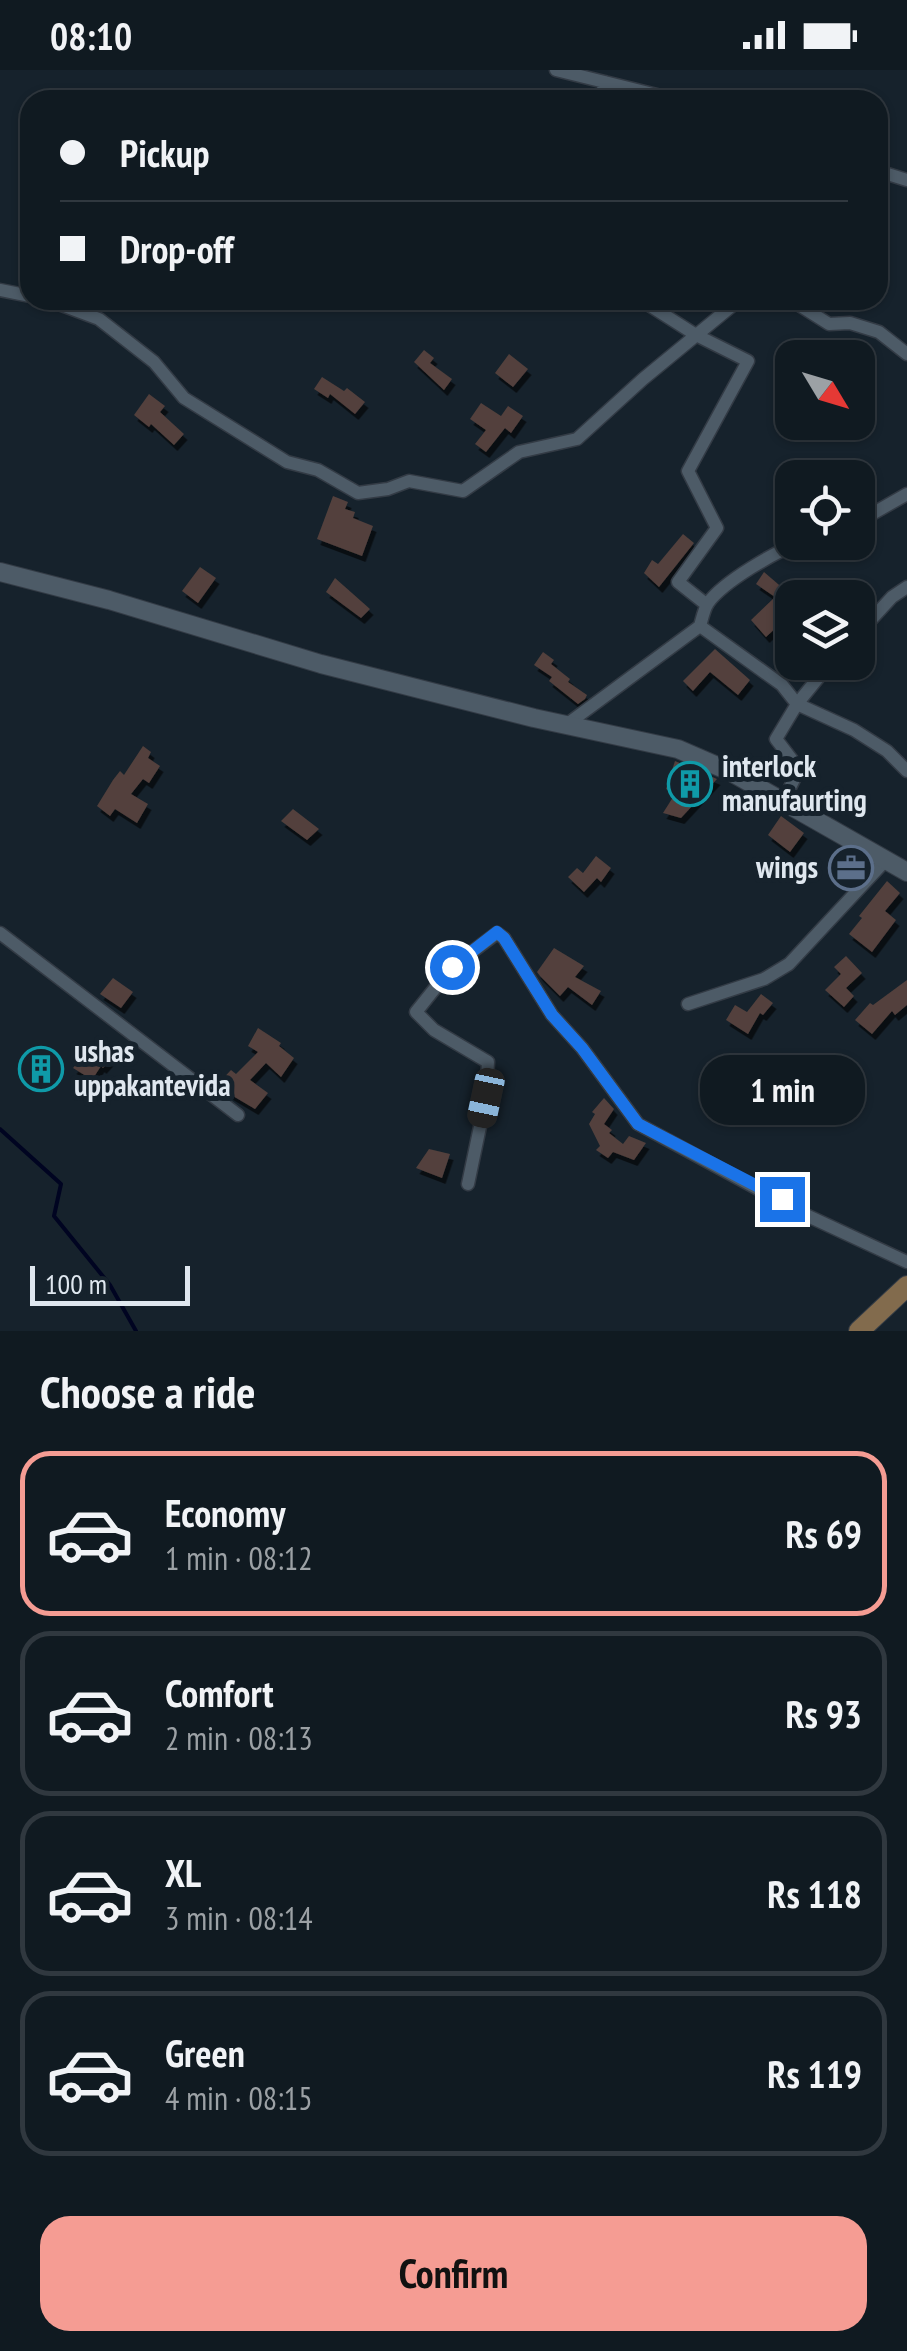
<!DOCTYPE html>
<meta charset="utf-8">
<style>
body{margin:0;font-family:"PT Sans Narrow",sans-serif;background:#19232a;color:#f1f3f6;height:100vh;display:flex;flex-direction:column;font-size:38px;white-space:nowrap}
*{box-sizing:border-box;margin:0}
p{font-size:32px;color:#9ca1a5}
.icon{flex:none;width:55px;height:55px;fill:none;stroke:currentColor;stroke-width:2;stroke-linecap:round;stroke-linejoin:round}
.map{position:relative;height:1261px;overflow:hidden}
.drawer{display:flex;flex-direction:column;background:#101a21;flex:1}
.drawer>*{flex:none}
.top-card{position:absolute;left:20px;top:20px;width:868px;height:220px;border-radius:30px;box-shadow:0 2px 8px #0004,0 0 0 2px #30383f;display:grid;align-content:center;height:220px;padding:0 40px;background:#101a21}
.needle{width:65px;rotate:128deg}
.fabs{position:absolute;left:775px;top:270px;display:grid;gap:20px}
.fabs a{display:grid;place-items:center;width:100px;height:100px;border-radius:20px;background:#101a21;box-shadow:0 2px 8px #0004,0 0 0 2px #30383f;font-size:50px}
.scale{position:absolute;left:30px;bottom:25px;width:160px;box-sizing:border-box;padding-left:10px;border:5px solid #dfe7ef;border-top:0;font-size:28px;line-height:35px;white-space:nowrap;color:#dfe7ef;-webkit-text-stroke:8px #16222c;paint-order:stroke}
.end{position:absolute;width:45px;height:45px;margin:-22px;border:12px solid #1a73e8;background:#fff;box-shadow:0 0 0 5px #fff}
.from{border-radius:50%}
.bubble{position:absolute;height:70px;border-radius:30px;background:#101a21;box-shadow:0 2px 8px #0004,0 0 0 2px #30383f;font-size:32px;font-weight:600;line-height:70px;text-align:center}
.car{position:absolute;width:30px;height:60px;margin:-30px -15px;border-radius:12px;box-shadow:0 0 8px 2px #0007;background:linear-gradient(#222 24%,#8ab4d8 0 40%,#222 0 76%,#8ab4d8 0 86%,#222 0)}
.top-card b{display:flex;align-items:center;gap:35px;height:95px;font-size:38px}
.top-card b+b{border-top:2px solid #30383f}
.top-card i{width:25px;height:25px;background:#f1f3f6}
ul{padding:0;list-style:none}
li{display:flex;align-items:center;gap:30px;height:165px;margin:0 20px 15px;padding:0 20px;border:5px solid #30383f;border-radius:30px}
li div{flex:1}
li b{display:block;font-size:38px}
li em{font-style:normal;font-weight:600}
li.current{border-color:#f59c93}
li>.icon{width:90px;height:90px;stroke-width:1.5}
h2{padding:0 40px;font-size:45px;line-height:120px}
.primary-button{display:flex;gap:20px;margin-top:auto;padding:20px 40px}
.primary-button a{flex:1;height:115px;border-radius:30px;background:#f59c93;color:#111;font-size:40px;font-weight:600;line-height:115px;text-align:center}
.status{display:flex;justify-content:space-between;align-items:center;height:70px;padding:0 50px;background:#101a21;direction:ltr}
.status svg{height:28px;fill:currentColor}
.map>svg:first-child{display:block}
</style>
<div class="status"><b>08:10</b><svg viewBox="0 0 49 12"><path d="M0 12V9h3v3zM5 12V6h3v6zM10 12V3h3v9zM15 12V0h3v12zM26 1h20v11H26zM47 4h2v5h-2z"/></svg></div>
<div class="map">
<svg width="907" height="1261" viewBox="0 0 907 1261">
<defs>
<filter id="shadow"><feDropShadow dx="3.5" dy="6" stdDeviation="0" flood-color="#0009"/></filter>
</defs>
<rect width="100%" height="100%" fill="#16222c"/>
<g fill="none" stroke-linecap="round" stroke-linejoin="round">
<path stroke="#000421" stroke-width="4" d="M0,1059L61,1114L54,1146L110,1215L136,1261"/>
</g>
<path fill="#52403c" filter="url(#shadow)" d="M424,280L434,288L430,293L452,309L444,320L414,292Z
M509,284L528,299L513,317L495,303Z
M322,307L344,321L347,318L365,332L355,344L330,324L328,328L314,319Z
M149,324L165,336L160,342L184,364L174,375L151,354L149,357L134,345Z
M481,333L501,346L508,336L523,346L511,363L505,358L486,382L475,374L486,360L470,349Z
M333,426L348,432L345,439L355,442L353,448L373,456L362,486L317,469Z
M683,464L694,473L659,517L644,503L652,490L658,494Z
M200,497L216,508L198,533L182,521Z
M764,502L792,526V543L766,567L751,550L775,527L756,514Z
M335,508L370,539L361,548L326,522Z
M715,579L750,610L738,625L710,602L693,621L683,611Z
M543,582L554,590L551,594L570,609L568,612L587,625L585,629L578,634L549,611L552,607L534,595Z
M143,676L151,682L148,688L160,696L149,713L143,709L131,724L148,734L137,753L115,739L110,746L97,736L113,710L120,701L124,705Z
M675,691L717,709L681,748L663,743L675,724L666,719Z
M293,739L319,759L307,770L281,751Z
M781,746L804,763L790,782L768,765Z
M596,786L611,798L601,812L597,808L584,822L568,807L577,798L583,803Z
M887,811L900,823L885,841L896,850L872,882L849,864L862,848L859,846Z
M554,878L584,896L575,907L601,921L592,935L568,917L560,926L540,906L537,902Z
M846,886L862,903L846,918L854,926L844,937L825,920L841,904L834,897Z
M113,908L133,922L121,938L100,924Z
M907,910V935L895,945L892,941L872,964L855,950L870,933L873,935Z
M761,924L773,933L763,945L760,943L748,964L726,950L735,935L747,942Z
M258,958L281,973L279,976L294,988L281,1007L266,993L250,1010L268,1023L255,1039L216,1016L231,1000L236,1004L258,982L248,976Z
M94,974L111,989L103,998L101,996L83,1024L75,1016L86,1006L73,998Z
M604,1028L614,1039L604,1054L612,1060L609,1063L623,1074L629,1066L646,1073L634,1090L613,1082L608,1088L596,1080L600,1076L589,1054L595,1044L592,1042Z
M429,1079L450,1084L442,1108L416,1098Z"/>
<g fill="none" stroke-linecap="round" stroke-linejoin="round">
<defs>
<path id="street" d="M556,0L677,30
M600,30L605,12
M878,101L907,110
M0,220L30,226
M48,230L99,249L154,292L184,328L287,392L318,400L358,423L388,419L409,411L463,421L519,382L577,369L643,309L739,230
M641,230L696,265L748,291L688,401L717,458L678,512L707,535
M791,230L829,254L850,253L879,262L907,284
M858,452L907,424
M700,556L782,615L797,634L854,660L887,681L907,701
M858,564L892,527L907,517
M566,655L700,556C702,549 704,539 708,533C724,511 775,482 801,472
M783,732L799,699L776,669L797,634L831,592
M0,863L238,1045
M688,934L764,909L789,894L885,791
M468,1114L486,1028L488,992L434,960L416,942L452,897L497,863L504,868L552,945L582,978L638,1054L808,1146L907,1192"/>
<path id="secondary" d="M0,502L109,530L321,594L534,648L678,679L731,702L907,802"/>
<path id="primary" d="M859,1261L907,1216"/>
</defs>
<use href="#street" stroke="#333b45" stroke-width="15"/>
<use href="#secondary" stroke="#333b45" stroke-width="20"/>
<use href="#primary" stroke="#333b45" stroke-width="22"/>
<use href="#street" stroke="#4d5b67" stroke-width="12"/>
<use href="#secondary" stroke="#4d5b67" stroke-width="18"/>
<use href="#primary" stroke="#826b4d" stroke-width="20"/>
</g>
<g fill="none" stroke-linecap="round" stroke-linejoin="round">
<path stroke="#1a73e8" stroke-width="12" d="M452,897L497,862L504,868L552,945L582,978L638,1054L782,1129"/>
</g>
<defs>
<symbol id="building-ring" viewBox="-11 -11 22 22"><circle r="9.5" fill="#16222c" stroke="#0f9aa8" stroke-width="1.5"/><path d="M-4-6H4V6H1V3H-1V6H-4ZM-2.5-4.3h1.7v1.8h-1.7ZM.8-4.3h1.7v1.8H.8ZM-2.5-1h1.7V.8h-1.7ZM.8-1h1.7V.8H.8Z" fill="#0f9aa8"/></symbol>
<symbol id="office-ring" viewBox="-11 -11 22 22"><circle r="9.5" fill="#16222c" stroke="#5c6f8a" stroke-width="1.5"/><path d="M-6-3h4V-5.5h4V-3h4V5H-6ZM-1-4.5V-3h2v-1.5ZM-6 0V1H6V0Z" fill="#5c6f8a"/></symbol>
</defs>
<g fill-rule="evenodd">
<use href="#building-ring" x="665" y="689" width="50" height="50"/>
<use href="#office-ring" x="826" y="773" width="50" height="50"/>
<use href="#building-ring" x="16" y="974" width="50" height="50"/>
</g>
<g text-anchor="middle" stroke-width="10" stroke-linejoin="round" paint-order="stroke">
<g font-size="30" font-weight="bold" fill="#dfe7ef" stroke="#16222c" text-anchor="start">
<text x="722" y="707">interlock<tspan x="722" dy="34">manufaurting</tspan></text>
<text x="818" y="808" text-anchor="end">wings</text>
<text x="74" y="992">ushas<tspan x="74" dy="34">uppakantevida</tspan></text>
</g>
</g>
</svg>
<div class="fabs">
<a><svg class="needle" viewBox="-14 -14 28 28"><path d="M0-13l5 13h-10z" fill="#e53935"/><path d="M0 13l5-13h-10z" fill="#9ca1a5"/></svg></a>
<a><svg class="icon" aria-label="locate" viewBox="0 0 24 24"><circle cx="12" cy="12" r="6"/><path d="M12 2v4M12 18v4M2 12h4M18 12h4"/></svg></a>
<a><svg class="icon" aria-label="layers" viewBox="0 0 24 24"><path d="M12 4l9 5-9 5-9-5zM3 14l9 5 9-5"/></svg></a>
</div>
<div class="scale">100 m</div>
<i class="end from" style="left:452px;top:897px"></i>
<i class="end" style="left:782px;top:1129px"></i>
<div class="bubble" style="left:700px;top:985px;width:165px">1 min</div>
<i class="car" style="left:486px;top:1028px;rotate:192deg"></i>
<div class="top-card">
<b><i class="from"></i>Pickup</b>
<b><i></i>Drop-off</b>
</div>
</div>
<section class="drawer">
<h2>Choose a ride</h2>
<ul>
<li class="current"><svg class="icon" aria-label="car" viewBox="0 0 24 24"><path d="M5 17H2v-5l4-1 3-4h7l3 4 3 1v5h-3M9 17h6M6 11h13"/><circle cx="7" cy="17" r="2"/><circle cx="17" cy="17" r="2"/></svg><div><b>Economy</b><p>1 min · 08:12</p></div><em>Rs 69</em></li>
<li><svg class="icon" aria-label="car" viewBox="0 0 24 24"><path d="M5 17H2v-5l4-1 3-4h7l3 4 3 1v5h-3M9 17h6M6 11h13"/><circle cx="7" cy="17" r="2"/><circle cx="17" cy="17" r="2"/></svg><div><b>Comfort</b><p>2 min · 08:13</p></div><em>Rs 93</em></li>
<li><svg class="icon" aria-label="car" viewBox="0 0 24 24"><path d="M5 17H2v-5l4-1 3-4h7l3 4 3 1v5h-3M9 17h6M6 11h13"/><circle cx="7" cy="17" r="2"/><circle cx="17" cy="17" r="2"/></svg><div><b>XL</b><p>3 min · 08:14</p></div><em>Rs 118</em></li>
<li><svg class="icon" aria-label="car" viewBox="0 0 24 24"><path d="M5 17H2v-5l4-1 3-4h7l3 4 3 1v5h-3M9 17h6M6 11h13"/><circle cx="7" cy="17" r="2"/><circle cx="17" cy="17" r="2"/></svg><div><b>Green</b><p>4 min · 08:15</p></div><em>Rs 119</em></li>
</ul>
<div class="primary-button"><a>Confirm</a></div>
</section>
